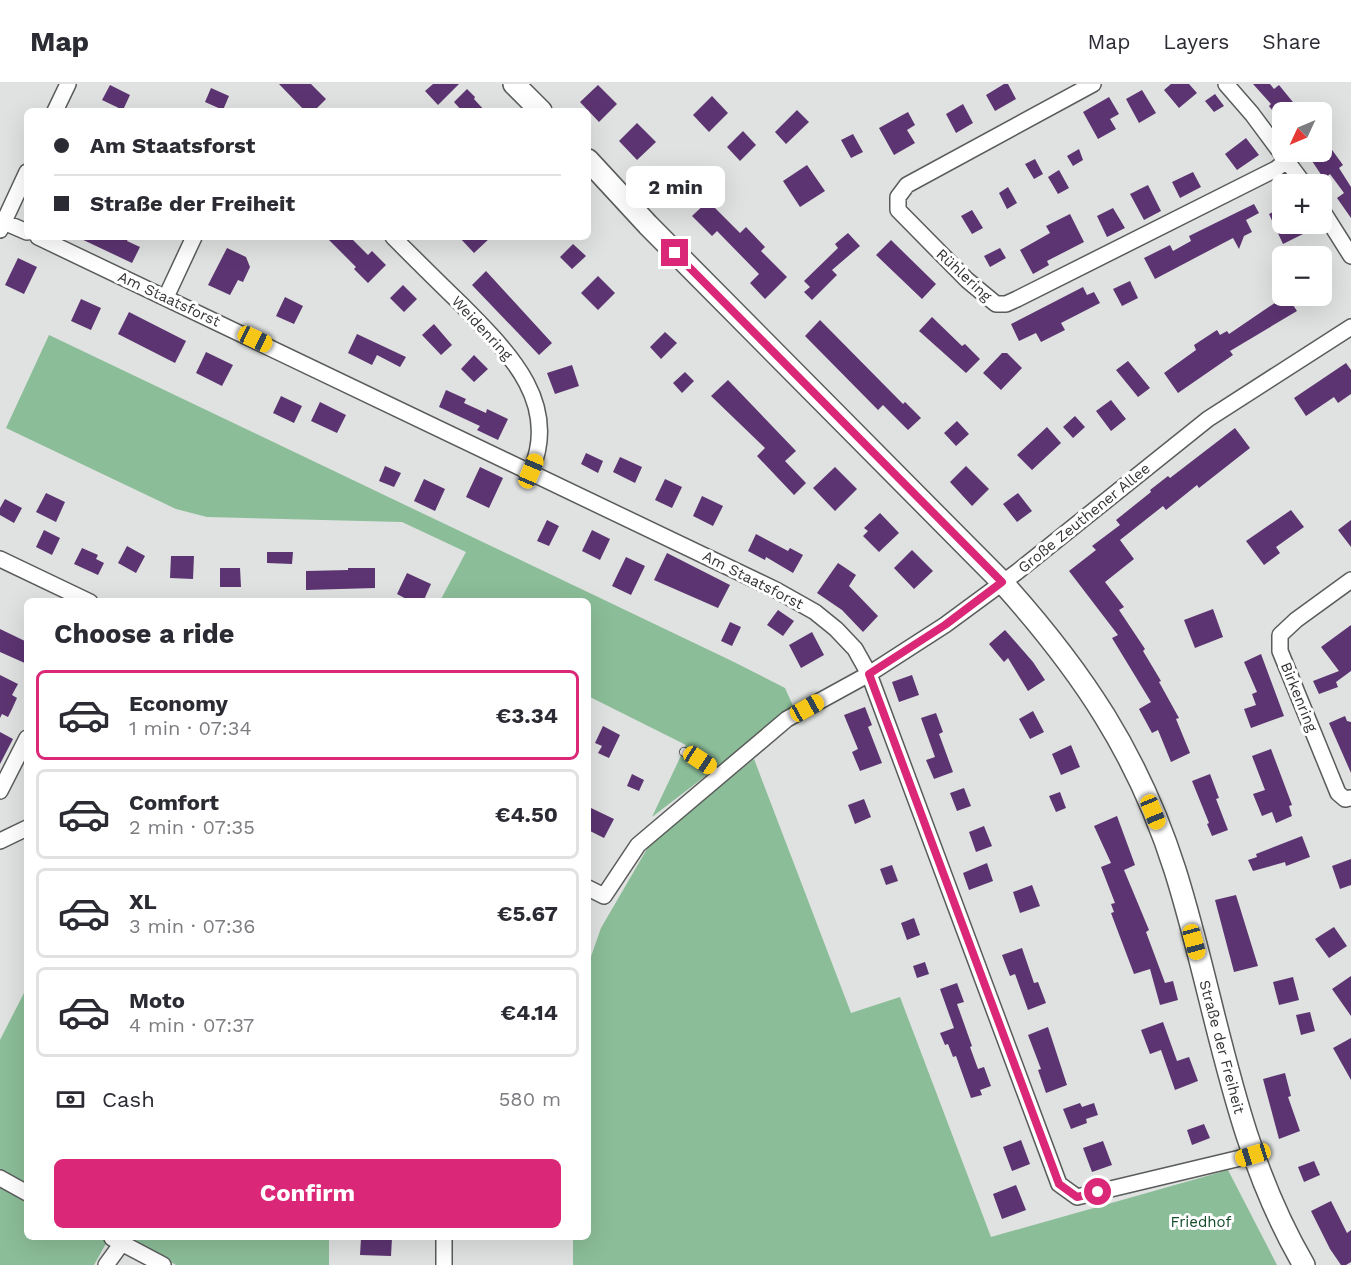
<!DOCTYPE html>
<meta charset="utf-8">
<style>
body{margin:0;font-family:"Work Sans",sans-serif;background:#f2f2f3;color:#2b2b33;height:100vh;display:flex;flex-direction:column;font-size:22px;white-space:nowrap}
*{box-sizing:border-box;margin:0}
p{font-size:20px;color:#7c7c81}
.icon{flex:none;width:33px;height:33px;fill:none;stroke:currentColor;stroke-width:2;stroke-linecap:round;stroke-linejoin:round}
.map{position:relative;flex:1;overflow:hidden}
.drawer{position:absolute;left:24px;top:514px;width:567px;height:642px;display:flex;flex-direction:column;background:#fff;border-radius:9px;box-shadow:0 6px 24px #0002}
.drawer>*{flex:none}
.banner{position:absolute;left:24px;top:24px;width:567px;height:132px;border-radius:9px;box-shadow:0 6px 24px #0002;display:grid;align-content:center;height:132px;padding:0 30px;background:#fff}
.needle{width:39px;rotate:226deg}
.tools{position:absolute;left:1272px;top:18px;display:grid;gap:12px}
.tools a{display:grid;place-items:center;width:60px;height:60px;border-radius:9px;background:#fff;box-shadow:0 6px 24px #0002;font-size:30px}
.end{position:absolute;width:27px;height:27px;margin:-14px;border:8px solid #db2777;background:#fff;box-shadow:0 0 0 3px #fff}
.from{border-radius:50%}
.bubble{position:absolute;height:42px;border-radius:9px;background:#fff;box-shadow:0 6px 24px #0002;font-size:20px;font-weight:700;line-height:42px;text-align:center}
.car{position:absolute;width:18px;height:36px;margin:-18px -9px;border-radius:8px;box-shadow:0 0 4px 2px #0007;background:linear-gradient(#f5c518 24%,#345 0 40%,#f5c518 0 76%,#345 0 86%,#f5c518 0)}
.banner b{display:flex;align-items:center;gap:21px;height:57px;font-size:22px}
.banner b+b{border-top:2px solid #e1e1e2}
.banner i{width:15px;height:15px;background:#2b2b33}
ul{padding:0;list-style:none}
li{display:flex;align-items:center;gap:18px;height:90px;margin:0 12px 9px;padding:0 18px;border:3px solid #e1e1e2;border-radius:9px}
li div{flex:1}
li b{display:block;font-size:22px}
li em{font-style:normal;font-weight:700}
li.selected{border-color:#db2777}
li>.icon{width:54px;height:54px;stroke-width:1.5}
h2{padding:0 30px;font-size:27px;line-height:72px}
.pay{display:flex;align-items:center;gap:15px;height:66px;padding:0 30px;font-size:22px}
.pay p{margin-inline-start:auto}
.action{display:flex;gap:12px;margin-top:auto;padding:12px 30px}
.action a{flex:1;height:69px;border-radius:9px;background:#db2777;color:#fff;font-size:24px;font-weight:700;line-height:69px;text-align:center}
header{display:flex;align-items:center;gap:36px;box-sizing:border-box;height:84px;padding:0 30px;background:#fff;border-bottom:2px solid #e1e1e2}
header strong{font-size:28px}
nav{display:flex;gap:33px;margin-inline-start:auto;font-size:21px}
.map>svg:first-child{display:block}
</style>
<header>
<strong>Map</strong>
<nav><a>Map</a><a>Layers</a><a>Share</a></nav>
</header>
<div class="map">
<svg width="1351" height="1181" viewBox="0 0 1351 1181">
<rect width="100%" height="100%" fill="#dfe2e0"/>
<path fill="#8bbd98" d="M49,251L734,578L785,604L794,624L652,733L686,661L588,612V518L440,517L466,468L402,438L207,433L176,425L6,344Z
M754,675L851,929L900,913L991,1153L1228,1086L1277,1181H573V1154H588V881L601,844L651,758Z
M27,903V1154H109L94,1181H0V956Z
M126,1154H329V1181H176Z"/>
<path fill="#5c3471" d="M279,0H311L326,15L314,27H305Z
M433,0H459L438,21L425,7Z
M1004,0H1008L1016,15L995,27L986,11Z
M1171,0H1189L1197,9L1179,24L1164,6Z
M1253,0H1270L1274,5L1279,1L1301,28H1282V39L1269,22L1271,20Z
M110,1L130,11L123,26L102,16Z
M598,1L617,20L599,38L580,18Z
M211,4L229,12L223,26L205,18Z
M467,5L475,13L474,15L485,27H462L454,18Z
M1142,6L1156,29L1139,39L1126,15Z
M1215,10L1224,22L1214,28L1205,17Z
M712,12L728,29L709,48L693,31Z
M1109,13L1119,30L1110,35L1116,45L1098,55L1083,28Z
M963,20L973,39L956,49L946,30Z
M797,26L809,38L786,60L775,48Z
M908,28L915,41L907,46L915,59L894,71L879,44Z
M637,39L656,58L637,76L619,57Z
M743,47L756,61L740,77L727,63Z
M853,50L863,68L851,74L841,56Z
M1322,52L1343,81L1339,84L1351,103V134L1337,114L1344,109L1330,90L1324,95L1306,68H1322Z
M1246,54L1259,71L1237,86L1225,70Z
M1079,65L1083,76L1073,82L1067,72Z
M1035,75L1043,90L1034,95L1025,80Z
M807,81L825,107L800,123L783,97Z
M1059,86L1069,104L1058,110L1048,93Z
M1193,88L1201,103L1180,114L1172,98Z
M1148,101L1161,127L1144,136L1130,110Z
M1008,103L1017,119L1007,125L999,109Z
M708,117L740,149L746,143L765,163L761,167L787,193L765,215L750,199L759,190L717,147L712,152L692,132Z
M1254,120L1259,129L1246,136L1252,148L1244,152L1239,165L1233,154L1155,195L1144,174L1170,161L1173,167L1191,157L1189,152Z
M1282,123V140H1300L1305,149L1283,160L1269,130Z
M1113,124L1125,144L1107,153L1097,132Z
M972,126L983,144L972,150L961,132Z
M1070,130L1084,158L1047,177L1049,181L1033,190L1020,166L1050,149L1046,142Z
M848,149L860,162L832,186L837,191L812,216L804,208L810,203L804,197L838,164L835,160Z
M77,153H129L127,157L140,163L132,179Z
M326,153H350L368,171L372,167L386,181L368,199L354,185L356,183Z
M459,153H491L474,169Z
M891,156L936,200L922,215L876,171Z
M573,160L586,172L572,185L560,173Z
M227,164L246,173L250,183L243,198L238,196L230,211L208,201Z
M1000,164L1006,174L990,183L984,172Z
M18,174L37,183L24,210L5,201Z
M486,187L552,259L539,271L472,201Z
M598,192L615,209L598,226L581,209Z
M1130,197L1138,214L1122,222L1113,205Z
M403,201L417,215L404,228L390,214Z
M1083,203L1087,211L1094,208L1100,219L1061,239L1065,246L1041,258L1036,249L1019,257L1011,240Z
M1285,212H1287L1297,227L1230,267L1233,271L1178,309L1164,289L1196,266L1194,261L1217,246L1220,251L1227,247L1229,250Z
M285,213L303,222L294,240L276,232Z
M81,215L101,224L91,246L71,237Z
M129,228L186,257L175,279L118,250Z
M932,233L962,262L965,260L980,275L966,289L919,247Z
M820,236L903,320L905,318L921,334L908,346L883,321L878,326L805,252Z
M434,240L452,261L441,271L422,251Z
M665,248L677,259L661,275L650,263Z
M357,250L406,273L400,283L377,271L372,281L348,269Z
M206,268L233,281L222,302L196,289Z
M1002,269H1007L1022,284L1001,306L983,289Z
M474,271L488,285L474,298L461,285Z
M1128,277L1150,304L1138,313L1116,286Z
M1346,279L1351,286V310L1338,319L1334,313L1306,332L1294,314Z
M572,281L579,302L555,310L547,289Z
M685,288L694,297L682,309L673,299Z
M728,296L796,367L785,377L806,399L794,411L757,372L765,364L711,312Z
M446,306L466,315L464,319L486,329L487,325L508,335L498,356L477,346L480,342L439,323Z
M281,312L302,322L294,339L273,329Z
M1111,316L1126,335L1111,347L1096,327Z
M320,318L346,331L337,349L311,337Z
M1075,332L1085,343L1073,354L1063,343Z
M957,337L969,350L956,362L944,349Z
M1047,343L1061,359L1032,386L1017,371Z
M1235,344L1250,364L1199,404L1197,401L1166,426L1163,422L1120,456L1134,475L1105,498L1124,523L1119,526L1145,565L1143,567L1161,597L1159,598L1179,634L1176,635L1190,669L1171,678L1158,646L1152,649L1139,625L1151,618L1112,554L1118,551L1069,487L1096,466L1092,462L1120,441L1116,436L1151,408L1150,406L1168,392L1170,394Z
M586,369L603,377L598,389L581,380Z
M620,373L642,383L635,399L613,388Z
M385,382L401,389L394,403L379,397Z
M966,382L989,405L972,422L950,398Z
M480,383L503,394L489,424L466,413Z
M835,383L857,405L835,427L813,404Z
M424,395L445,405L435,427L414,417Z
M665,395L682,403L672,424L655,416Z
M46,409L65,418L56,438L36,428Z
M1018,409L1032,427L1017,438L1003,420Z
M702,412L723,422L713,442L693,432Z
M5,415L22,424L14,439L0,431V424Z
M1291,426L1304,443L1276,463L1280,469L1264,481L1246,457Z
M880,429L899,449L879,468L863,452L868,447L864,444Z
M547,436L559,442L549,462L537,457Z
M1351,436V463L1338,446Z
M44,446L60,454L52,471L36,463Z
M592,446L610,455L600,476L582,467Z
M756,450L788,467L790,464L803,471L793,489L766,473L765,476L748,467Z
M127,462L145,472L136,489L118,479Z
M82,464L98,471L96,475L104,479L98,491L74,480Z
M912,466L933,487L914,505L894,484Z
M267,468H293L292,480L267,479Z
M667,469L730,501L718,524L654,496Z
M171,472H194L193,495L170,494Z
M626,473L645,482L631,511L612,502Z
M838,479L856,491L849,502L878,532L863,548L842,526L817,509Z
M220,484H240L241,503H220Z
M348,484H375V504L306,506V487L348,486Z
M407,489L431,500L423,518H412L397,510Z
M1213,525L1223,553L1195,564L1184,536Z
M778,526L794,537L783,552L767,541Z
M730,538L741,543L732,562L721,557Z
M1351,541V587L1336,598L1338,603L1319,610L1313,597L1339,587L1321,563Z
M0,545L27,558V580L0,568Z
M1005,546L1033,578L1045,596L1028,607L1008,574L1004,578L989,560Z
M812,548L824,571L801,584L789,561Z
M1261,570L1284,632L1251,644L1244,625L1256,621L1252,610L1257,608L1244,578Z
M0,591L18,600L12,611L17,614L12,625L8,633L2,630L0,634Z
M912,591L919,611L899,618L892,598Z
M865,623L872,641L868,643L882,679L860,687L852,668L858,665L844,631Z
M1033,627L1044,648L1030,655L1019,635Z
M936,629L943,648L939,650L953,688L934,695L926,676L935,673L921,634Z
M1345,632L1347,637L1351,638V689L1329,639Z
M603,642L620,651L609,674L598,669L602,662L595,659Z
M0,648L13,655L0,680Z
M1071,661L1080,683L1061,691L1052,670Z
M1271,665L1292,721L1289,722L1292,732L1276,739L1272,728L1262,732L1253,710L1265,706L1252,672Z
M632,690L644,696L639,707L627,702Z
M1210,690L1219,714L1216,715L1228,746L1212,752L1207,740L1209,739L1192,697Z
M964,704L971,722L957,727L950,709Z
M1060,708L1066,724L1056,728L1049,712Z
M864,715L871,733L855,740L848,721Z
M591,724L614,735L604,754L588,746V730Z
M1117,732L1135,781L1124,786L1149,846L1146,848L1165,899L1173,897L1178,916L1160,921L1150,885L1134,890L1111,829L1114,828L1111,820L1115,819L1101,783L1111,779L1094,742Z
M984,742L992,762L976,768L969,748Z
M1302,752L1310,773L1286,782L1285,778L1253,787L1248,776L1257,773L1256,770Z
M1351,775V801L1340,805L1332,782Z
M987,779L993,797L969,806L963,789Z
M892,781L898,797L886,801L880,785Z
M1032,801L1040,822L1020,829L1013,808Z
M1236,811L1258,882L1234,888L1215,816Z
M914,834L920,851L907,856L901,839Z
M1334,843L1347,862L1329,874L1315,855Z
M1022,864L1034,899L1038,898L1046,919L1028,926L1015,890L1010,892L1002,871Z
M925,878L929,890L917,894L913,882Z
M1351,892V932L1332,905Z
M1293,893L1299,916L1279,921L1273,898Z
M957,899L964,918L957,920L972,962L970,963L978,985L984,983L991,1002L980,1006L982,1011L971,1014L956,972L953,973L948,960L945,961L940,949L954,944L940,905Z
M1310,928L1315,947L1301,951L1296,931Z
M1163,938L1177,977L1189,973L1198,997L1175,1006L1161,966L1150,970L1141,946Z
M1048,943L1067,1001L1046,1009L1038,986L1041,985L1028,951Z
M1351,954V996L1333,964Z
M1285,989L1291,1012L1288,1013L1300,1047L1279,1055L1263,995Z
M1080,1019L1082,1023L1094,1019L1098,1031L1086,1035L1087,1039L1071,1045L1063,1025Z
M1204,1040L1210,1054L1192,1061L1187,1046Z
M1021,1056L1030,1080L1012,1087L1003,1063Z
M1103,1057L1112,1081L1092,1088L1083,1064Z
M1314,1077L1320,1091L1304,1098L1298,1083Z
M1016,1101L1026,1126L1002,1135L993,1110Z
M1331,1117L1347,1149L1351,1146V1178L1346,1181H1341L1330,1165L1311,1127Z
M361,1154H392L391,1172L360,1171Z"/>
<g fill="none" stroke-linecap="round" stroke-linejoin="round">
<defs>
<path id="lane" d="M684,668L700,676L720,691"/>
<path id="street" d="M1093,0L907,101L898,113V126L967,196L996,220H1006L1017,215L1276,85L1287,76
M1226,0L1252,30L1304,100
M55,27L68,0
M1322,126L1351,172
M4,138L27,148
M0,146L27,88
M38,153L776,506L815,528L836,545L855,565L869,590L1059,1100L1077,1113L1253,1071
M393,153C416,176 439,199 462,221C506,266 561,317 531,387
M166,213L194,153
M0,475L90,518
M1351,496L1296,536L1280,551V567L1338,709L1345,715L1351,714
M0,707L27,654
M0,757L27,744
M588,804L604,812L638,761L787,635L869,590L945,541L1017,488L1208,335L1351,243
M0,1094L27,1109
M112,1154L163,1181
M106,1181L122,1159
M444,1181V1154"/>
<path id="secondary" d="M514,0L541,27
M588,76L648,141L1002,498C1082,587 1138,670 1175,786C1217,919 1232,1059 1304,1181"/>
</defs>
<use href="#lane" stroke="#595c5a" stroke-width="10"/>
<use href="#street" stroke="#595c5a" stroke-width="18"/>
<use href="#secondary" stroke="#595c5a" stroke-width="24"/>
<use href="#lane" stroke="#fff" stroke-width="8"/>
<use href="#street" stroke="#fff" stroke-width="15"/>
<use href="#secondary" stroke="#fff" stroke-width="21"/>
</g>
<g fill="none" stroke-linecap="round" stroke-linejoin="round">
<path stroke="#db2777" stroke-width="8" d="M675,169L1002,498L945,541L869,590L1059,1100L1077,1113L1098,1108"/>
</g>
<g text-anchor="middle" stroke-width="6" stroke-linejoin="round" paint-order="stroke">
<g font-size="15" fill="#333433" stroke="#fff">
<text transform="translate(964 191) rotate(43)" y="5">Rühlering</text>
<text transform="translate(169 215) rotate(25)" y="5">Am Staatsforst</text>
<text transform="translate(482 244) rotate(47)" y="5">Weidenring</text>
<text transform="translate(1084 434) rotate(-39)" y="5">Große Zeuthener Allee</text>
<text transform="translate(753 496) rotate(27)" y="5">Am Staatsforst</text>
<text transform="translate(1299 613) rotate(68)" y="5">Birkenring</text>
<text transform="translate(1222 963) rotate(75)" y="5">Straße der Freiheit</text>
</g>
<g font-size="15" fill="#144c2a" stroke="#fff">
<text x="1201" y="1143">Friedhof</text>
</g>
</g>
</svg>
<div class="tools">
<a><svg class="needle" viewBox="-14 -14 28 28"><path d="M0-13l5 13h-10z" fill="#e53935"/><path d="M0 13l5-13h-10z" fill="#7c7c81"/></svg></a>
<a>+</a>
<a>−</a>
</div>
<i class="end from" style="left:1098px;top:1108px"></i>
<i class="end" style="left:675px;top:169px"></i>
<div class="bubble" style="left:626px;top:82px;width:99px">2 min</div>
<i class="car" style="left:255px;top:255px;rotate:115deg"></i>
<i class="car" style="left:531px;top:387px;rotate:23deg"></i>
<i class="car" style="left:807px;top:624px;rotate:61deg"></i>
<i class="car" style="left:700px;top:676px;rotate:123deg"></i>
<i class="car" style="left:1153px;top:728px;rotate:158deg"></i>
<i class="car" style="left:1194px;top:858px;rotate:165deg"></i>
<i class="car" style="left:1253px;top:1071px;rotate:253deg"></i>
<div class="banner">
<b><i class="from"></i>Am Staatsforst</b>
<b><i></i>Straße der Freiheit</b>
</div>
<section class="drawer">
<h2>Choose a ride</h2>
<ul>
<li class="selected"><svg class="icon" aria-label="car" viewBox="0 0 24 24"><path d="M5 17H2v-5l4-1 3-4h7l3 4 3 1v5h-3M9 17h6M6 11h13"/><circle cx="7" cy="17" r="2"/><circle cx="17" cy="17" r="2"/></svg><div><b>Economy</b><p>1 min · 07:34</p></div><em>€3.34</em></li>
<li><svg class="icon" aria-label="car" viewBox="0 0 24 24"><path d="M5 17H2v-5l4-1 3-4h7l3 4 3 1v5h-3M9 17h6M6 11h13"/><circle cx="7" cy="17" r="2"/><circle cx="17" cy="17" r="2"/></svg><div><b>Comfort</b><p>2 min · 07:35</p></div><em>€4.50</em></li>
<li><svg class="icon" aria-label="car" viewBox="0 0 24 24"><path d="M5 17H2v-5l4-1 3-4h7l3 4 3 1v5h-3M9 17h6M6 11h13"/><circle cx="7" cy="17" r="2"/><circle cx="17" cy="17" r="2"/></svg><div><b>XL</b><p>3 min · 07:36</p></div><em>€5.67</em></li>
<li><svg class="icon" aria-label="car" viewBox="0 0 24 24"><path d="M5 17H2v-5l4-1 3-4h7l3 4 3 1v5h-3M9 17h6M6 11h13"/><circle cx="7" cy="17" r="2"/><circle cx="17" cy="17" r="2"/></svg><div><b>Moto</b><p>4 min · 07:37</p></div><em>€4.14</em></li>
</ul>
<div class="pay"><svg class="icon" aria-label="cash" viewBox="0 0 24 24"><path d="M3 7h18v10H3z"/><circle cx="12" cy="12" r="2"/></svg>Cash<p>580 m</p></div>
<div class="action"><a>Confirm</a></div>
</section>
</div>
